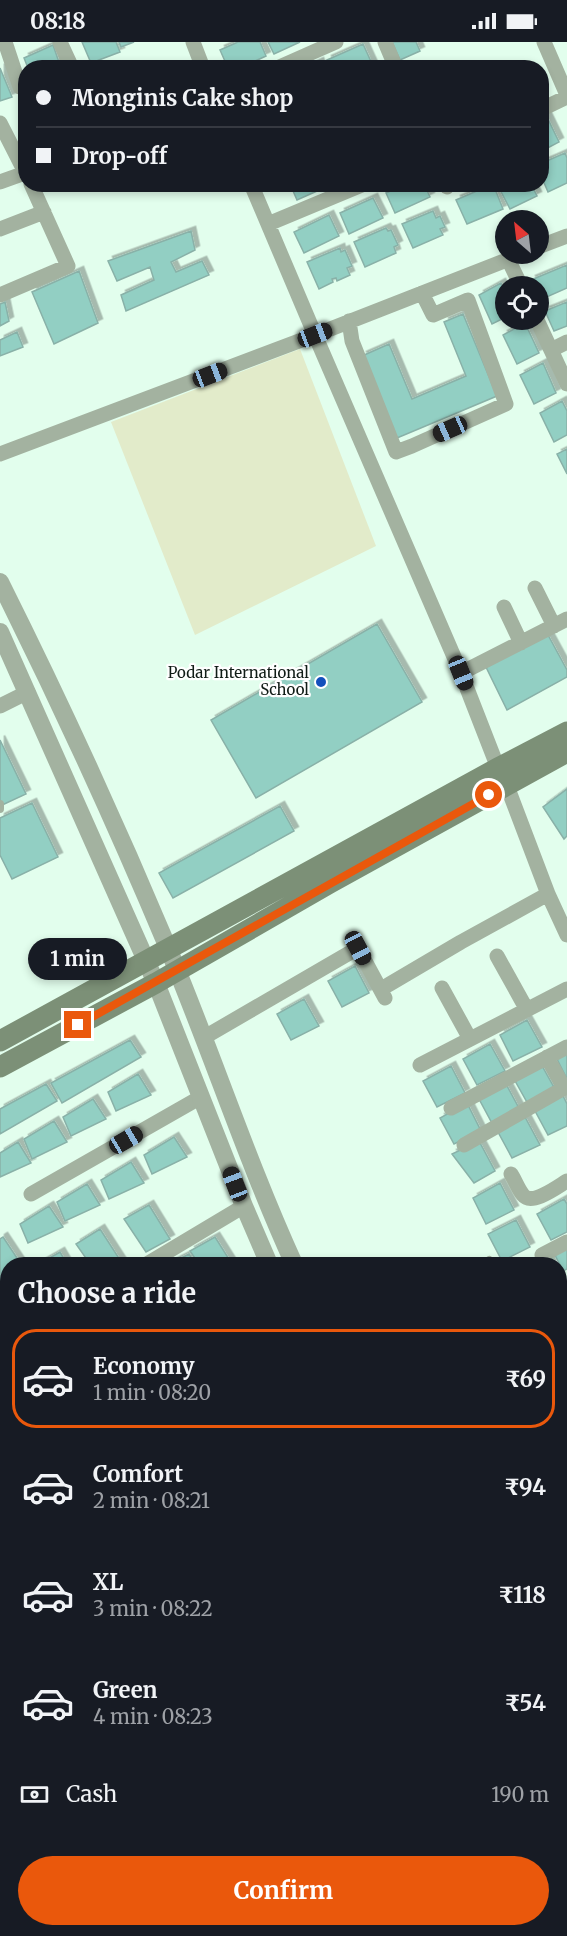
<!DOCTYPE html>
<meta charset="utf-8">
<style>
body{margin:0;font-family:Merriweather,serif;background:#242831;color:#f1f3f6;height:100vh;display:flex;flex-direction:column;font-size:22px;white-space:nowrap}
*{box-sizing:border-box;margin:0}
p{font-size:20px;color:#9ea1a6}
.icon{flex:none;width:33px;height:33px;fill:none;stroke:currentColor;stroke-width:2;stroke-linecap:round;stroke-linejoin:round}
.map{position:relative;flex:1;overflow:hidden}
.panel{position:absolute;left:0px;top:1215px;width:567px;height:680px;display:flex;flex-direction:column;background:#171b24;border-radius:24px 24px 0 0;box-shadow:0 3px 9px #0003}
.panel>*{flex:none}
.top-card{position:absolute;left:18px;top:18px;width:531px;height:132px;border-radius:24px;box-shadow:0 3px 9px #0003;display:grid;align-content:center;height:132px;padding:0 18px;background:#171b24}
.needle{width:39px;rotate:332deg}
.fabs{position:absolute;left:495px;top:168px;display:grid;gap:12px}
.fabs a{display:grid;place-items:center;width:54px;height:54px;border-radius:50%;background:#171b24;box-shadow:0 3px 9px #0003;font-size:30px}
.end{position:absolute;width:27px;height:27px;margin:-14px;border:8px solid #ea580c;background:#fff;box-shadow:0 0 0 3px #fff}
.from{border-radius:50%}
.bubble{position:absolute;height:42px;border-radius:21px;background:#171b24;box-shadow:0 3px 9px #0003;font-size:20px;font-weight:700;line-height:42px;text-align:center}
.car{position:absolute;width:18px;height:36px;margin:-18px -9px;border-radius:8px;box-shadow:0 0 4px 2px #0007;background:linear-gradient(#222 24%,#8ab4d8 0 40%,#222 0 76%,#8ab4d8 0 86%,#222 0)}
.top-card b{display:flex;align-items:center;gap:21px;height:57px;font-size:22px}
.top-card b+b{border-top:2px solid #363941}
.top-card i{width:15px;height:15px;background:#f1f3f6}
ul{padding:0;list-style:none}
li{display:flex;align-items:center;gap:18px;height:99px;margin:0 12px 9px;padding:0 6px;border:3px solid transparent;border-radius:24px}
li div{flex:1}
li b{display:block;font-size:22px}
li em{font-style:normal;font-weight:700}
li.current{border-color:#ea580c}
li>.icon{width:54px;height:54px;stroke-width:1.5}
h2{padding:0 18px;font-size:27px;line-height:72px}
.pay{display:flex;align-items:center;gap:15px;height:66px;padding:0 18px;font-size:22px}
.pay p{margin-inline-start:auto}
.cta{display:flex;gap:12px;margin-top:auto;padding:12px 18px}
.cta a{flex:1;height:69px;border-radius:36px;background:#ea580c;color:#fff;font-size:24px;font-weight:700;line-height:69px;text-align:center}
.status{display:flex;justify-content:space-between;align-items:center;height:42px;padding:0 30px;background:#171b24;direction:ltr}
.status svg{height:16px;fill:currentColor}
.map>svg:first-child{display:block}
</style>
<div class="status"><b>08:18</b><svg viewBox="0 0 49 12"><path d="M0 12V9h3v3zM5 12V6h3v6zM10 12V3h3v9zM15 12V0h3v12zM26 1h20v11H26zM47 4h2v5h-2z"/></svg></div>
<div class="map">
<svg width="567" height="1894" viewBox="0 0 567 1894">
<defs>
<filter id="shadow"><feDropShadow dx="4.5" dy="-4.5" stdDeviation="0" flood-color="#0004"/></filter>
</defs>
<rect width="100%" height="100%" fill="#e2feed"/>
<path fill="#e2ebca" d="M300,307L376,504L195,593L111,380Z"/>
<path fill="#92cfc3" stroke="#89b1a8" stroke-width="1.5" filter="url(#shadow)" d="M82,0H116L120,10L91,21Z
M119,0H134L121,5Z
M238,0H260L266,14L240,26H228L220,8Z
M268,0H300L274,12Z
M392,0H416L420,9L400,18Z
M363,2L373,24L330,26L327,18Z
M53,3L61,26H28L24,16Z
M319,20L321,26H307Z
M0,26L12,55L0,59Z
M546,73L559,100L542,109V76Z
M565,111L567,116V141L548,150L542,136V121Z
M290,142H314L317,149L297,158Z
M406,142H424L430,155L395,171L386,151Z
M493,142L503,167L467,182L456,158Z
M497,142H531L537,154L510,167Z
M373,156L383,176L349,192L340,171Z
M433,169L436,176L440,174L445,185L440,187L443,193L413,206L402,182Z
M329,173L339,194L304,211L294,190Z
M386,186L388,189L391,188L398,203L394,205L396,211L365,225L354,200Z
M191,189L195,208L171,220L176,230L202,219L209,233L126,269L121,253L154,238L150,225L117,239L108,219Z
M340,206L341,210L345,208L352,224L347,226L350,233L337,239L336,236L332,237L333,240L319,247L307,220Z
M567,223V246L540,258L538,244H534L531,238Z
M79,229L98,281L54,302L32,250Z
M501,241L506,251V275L492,282L479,253Z
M5,260L9,279L0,284V262Z
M567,260V284L554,289L545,269Z
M463,272L497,354L397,396L362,314L389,302L412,357L466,334L444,280Z
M525,281L539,311L517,322L503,293Z
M17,290L23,305L0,314V298Z
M543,321L556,351L534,362L520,333Z
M562,359L567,369V393L554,400L540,371Z
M567,407V432L557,412Z
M377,582L422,660L256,756L211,678Z
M548,593L567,628V635L507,668L485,623Z
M0,698L26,752L0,764Z
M567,747V794L564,797L543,765Z
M32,761L58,815L12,837L0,813V776Z
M280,764L294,789L173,856L159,831Z
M355,924L369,951L342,965L328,939Z
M304,957L319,984L291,998L277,972Z
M527,978L542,1005L513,1019L500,993Z
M130,998L141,1015L62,1061L51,1041Z
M490,1002L505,1029L477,1043L463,1017Z
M567,1009V1037L556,1015Z
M541,1022L556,1049L528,1062L514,1037Z
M451,1024L465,1051L437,1065L423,1039Z
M138,1032L151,1053L116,1069L108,1050Z
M46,1042L57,1059L0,1092V1067Z
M506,1042L521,1070L493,1083L479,1057Z
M562,1052L567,1062V1084L548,1093L534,1067Z
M93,1057L106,1077L71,1094L63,1075Z
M467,1061L481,1089L454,1102L440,1076Z
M525,1075L540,1103L512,1116L498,1090Z
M54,1079L67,1100L32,1117L24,1097Z
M174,1095L187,1115L152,1132L144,1113Z
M479,1099L495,1129L474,1141L452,1112Z
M18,1100L31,1121L0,1135V1111Z
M131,1120L144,1141L109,1157L101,1138Z
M500,1141L514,1168L486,1182L473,1156Z
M87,1142L100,1163L65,1179L57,1160Z
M564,1157L567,1162V1190L551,1198L537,1172Z
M149,1163L170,1197L146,1210L124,1177Z
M49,1164L63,1185L28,1201L20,1182Z
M516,1178L530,1205L502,1219L488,1192Z
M100,1187L122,1221L90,1222L76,1202Z
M3,1195L21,1222H8V1238L0,1242V1197Z
M215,1195L232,1222H199L190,1209Z
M567,1204V1227L563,1229L554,1211Z
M60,1210L67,1222H39Z
M189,1212L195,1222H170Z
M550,1214L555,1222H534Z
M8,1249V1265L0,1254Z
M567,1251V1275L560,1278V1255Z
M567,1295V1329L560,1333V1299Z
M4,1313L8,1320V1331L0,1335V1316Z
M8,1333V1353L6,1354L0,1343V1337Z
M8,1369V1389L4,1391L0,1385V1373Z
M560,1476L567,1490V1503L560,1506Z
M567,1516V1550L560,1554V1520Z
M567,1581V1615L560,1619V1585Z
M567,1634V1674L560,1663V1639Z
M560,1681L565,1690L560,1693Z
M567,1699V1739L560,1727V1703Z"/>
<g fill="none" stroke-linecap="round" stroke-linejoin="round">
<path stroke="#a3b2a0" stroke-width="8" d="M0,762V767
M489,1218L491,1222
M560,1369L566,1387L563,1396L560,1398
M232,1887L236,1894
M192,1894L203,1887"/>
<path stroke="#a3b2a0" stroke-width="15" d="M5,0L20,45
M60,0L72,26
M193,0L203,26
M385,0L396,26
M544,0L567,53
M277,26L336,0
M542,67L567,55
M0,81L26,132
M0,140L25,131
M251,142L315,293L522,212
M445,142L447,145
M268,182L364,142
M0,187L44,170
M538,205L567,194
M508,217L521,244
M0,253L68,224L31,142
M537,278L551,308L567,300
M349,279L352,299L396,410L412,404L506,362L468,258L433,273L422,251
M551,308L567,342
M0,412L315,293L461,631L498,726L507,744L548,852L567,893
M535,546L554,584
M504,565L521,601
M461,631L567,577
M0,664L28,650
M497,914L527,968
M388,943L461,900L548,852
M442,946L470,997
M203,996L358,906L385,956
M420,1023L567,947
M451,1066L567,1005
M464,1103L564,1046L547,1015
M511,1132C515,1138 518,1147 523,1153C532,1164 557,1145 567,1139
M31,1152L201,1055
M542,1213L567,1200
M147,1222L244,1164
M560,1249L567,1245
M0,1297L8,1311
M0,1393L8,1407
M0,1435L8,1431
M560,1463L567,1459
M0,1495L8,1508
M560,1562L564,1571
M0,1598L8,1611
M0,1637L8,1633
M0,1737L8,1732
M0,1753L8,1765
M560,1787L567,1785
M125,1887L129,1894
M13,1894L23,1887"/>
<path stroke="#a3b2a0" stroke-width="18" d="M0,540C60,660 116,782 168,906C212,1011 247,1119 294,1222
M0,590L156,941L244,1164L269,1222
M333,1894L346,1887
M377,1894L390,1887"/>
<path stroke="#7c9077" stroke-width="21" d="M0,999L498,726L567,690
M0,1025L156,941L330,841L567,710"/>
</g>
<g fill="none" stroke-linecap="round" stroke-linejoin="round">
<path stroke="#ea580c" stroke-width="8" d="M78,983L489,753"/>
</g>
<circle fill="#1350bc" stroke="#fff" stroke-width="2" cx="321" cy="640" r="6"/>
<g text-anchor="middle" stroke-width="4.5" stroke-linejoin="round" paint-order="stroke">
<g font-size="15" fill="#101c16" stroke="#fff" text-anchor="end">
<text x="309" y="636">Podar International<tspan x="309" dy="17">School</tspan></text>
</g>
</g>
</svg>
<div class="fabs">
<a><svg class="needle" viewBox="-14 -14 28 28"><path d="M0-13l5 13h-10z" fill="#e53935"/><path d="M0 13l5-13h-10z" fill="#9ea1a6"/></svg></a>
<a><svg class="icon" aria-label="locate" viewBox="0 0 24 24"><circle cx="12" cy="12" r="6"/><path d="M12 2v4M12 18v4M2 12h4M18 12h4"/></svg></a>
</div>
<i class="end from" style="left:489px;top:753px"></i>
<i class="end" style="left:78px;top:983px"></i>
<div class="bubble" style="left:28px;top:896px;width:99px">1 min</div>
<i class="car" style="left:315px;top:293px;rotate:69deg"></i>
<i class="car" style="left:210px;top:333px;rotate:69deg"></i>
<i class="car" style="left:450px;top:387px;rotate:246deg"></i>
<i class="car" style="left:461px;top:631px;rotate:158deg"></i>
<i class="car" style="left:358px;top:906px;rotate:152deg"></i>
<i class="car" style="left:126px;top:1098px;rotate:60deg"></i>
<i class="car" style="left:235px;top:1142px;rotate:339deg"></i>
<div class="top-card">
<b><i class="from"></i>Monginis Cake shop</b>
<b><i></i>Drop-off</b>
</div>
<section class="panel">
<h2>Choose a ride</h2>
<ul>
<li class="current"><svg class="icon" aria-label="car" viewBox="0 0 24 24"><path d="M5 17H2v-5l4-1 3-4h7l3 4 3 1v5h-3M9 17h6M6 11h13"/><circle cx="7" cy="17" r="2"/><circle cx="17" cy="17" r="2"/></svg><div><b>Economy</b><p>1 min · 08:20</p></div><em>₹69</em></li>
<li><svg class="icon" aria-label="car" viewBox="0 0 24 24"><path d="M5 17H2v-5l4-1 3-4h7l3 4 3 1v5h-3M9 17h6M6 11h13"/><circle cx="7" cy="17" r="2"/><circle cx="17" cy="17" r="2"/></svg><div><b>Comfort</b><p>2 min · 08:21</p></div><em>₹94</em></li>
<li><svg class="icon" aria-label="car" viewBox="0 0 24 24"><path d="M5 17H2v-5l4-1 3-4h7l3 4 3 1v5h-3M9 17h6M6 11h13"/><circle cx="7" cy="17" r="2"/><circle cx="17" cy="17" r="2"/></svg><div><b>XL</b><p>3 min · 08:22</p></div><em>₹118</em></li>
<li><svg class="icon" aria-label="car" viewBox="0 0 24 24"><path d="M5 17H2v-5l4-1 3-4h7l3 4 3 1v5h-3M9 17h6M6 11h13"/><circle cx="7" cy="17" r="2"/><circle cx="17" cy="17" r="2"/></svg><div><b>Green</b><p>4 min · 08:23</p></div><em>₹54</em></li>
</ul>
<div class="pay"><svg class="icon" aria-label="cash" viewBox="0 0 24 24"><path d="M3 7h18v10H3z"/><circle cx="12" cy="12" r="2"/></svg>Cash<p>190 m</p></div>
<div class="cta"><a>Confirm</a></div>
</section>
</div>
